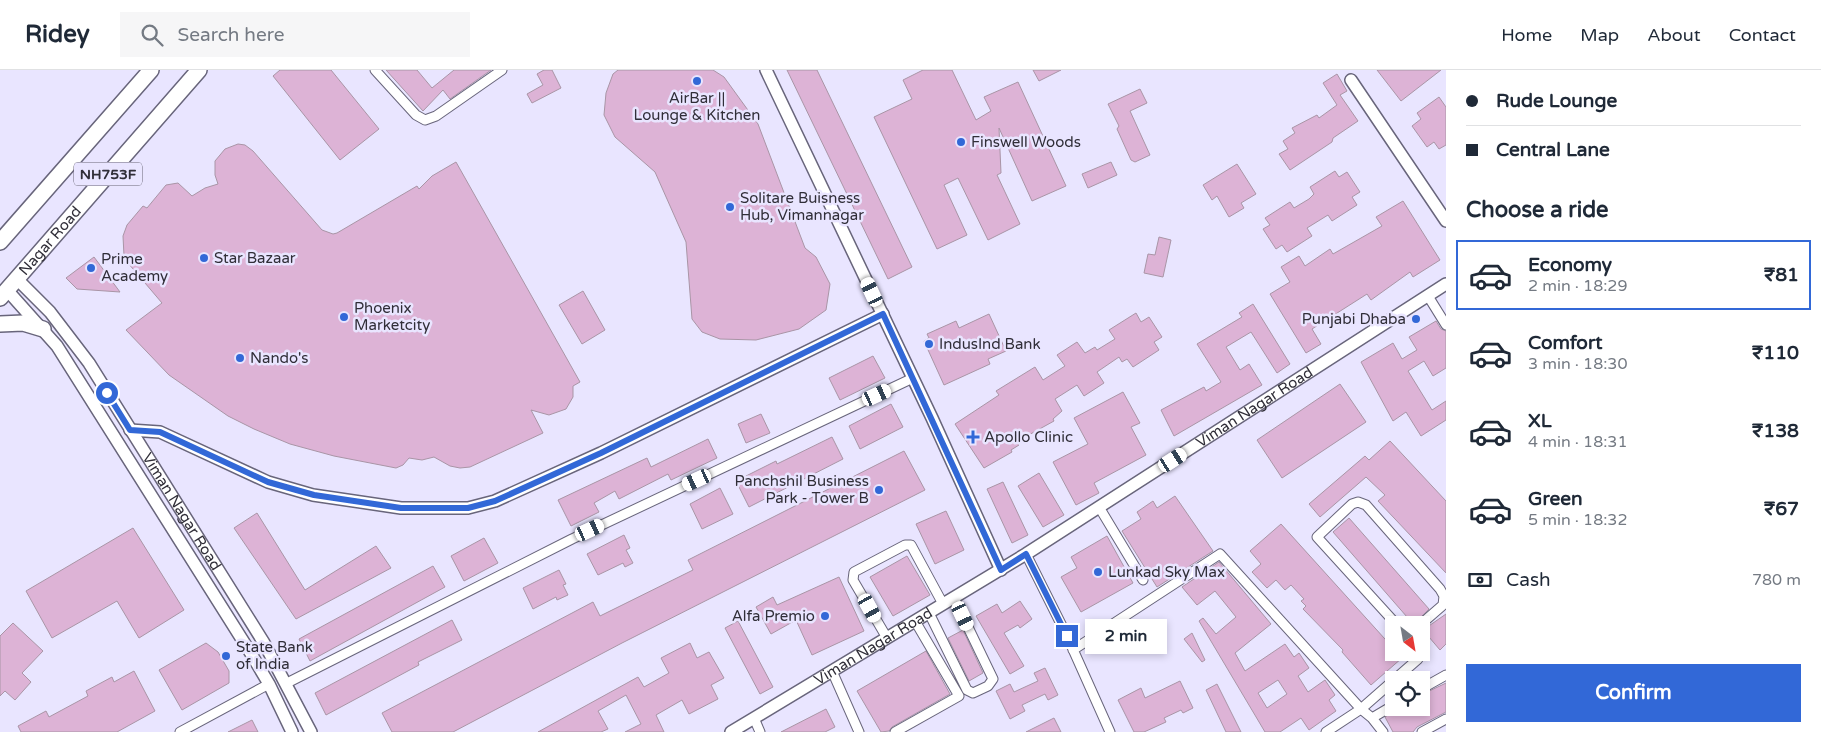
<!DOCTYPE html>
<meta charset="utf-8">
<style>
body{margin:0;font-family:"Varela Round",sans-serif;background:#f6f6f7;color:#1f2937;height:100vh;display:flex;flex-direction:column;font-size:19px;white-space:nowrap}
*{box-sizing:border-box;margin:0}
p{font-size:16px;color:#747a83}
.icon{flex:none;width:28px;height:28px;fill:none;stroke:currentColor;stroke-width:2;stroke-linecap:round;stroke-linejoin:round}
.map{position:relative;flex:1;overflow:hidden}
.drawer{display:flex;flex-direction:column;background:#fff;width:375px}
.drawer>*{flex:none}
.banner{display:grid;align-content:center;height:110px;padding:0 20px;background:#fff}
.needle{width:32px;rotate:149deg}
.controls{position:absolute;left:1385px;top:546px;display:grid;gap:10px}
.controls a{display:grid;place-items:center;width:45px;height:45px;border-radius:0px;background:#fff;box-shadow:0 2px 8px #0003;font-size:25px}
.end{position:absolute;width:22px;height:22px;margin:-11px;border:6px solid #3268d7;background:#fff;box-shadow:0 0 0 2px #fff}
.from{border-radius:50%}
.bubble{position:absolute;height:35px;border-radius:0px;background:#fff;box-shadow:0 2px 8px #0003;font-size:16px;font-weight:800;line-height:35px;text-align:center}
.car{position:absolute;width:15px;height:30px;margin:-15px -8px;border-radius:6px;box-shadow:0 0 4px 1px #0007;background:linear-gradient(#fff 24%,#345 0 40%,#fff 0 76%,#345 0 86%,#fff 0)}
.banner b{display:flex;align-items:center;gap:18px;height:48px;font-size:19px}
.banner b+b{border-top:1px solid #e0e1e3}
.banner i{width:12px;height:12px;background:#1f2937}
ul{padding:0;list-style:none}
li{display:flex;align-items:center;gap:15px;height:70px;margin:0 10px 8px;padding:0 10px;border:2px solid transparent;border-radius:0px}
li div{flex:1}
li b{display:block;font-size:19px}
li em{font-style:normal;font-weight:800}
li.selected{border-color:#3268d7}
li>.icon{width:45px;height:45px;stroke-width:1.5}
h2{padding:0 20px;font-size:22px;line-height:60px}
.pay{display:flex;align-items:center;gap:12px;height:55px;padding:0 20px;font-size:19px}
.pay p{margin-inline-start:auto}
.cta{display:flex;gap:10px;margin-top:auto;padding:10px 20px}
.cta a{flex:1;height:58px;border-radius:0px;background:#3268d7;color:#fff;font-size:20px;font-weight:800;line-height:58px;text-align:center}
header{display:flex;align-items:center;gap:30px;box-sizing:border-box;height:70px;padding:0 25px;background:#fff;border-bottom:1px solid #e0e1e3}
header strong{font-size:24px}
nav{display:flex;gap:28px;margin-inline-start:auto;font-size:18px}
.search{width:350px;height:45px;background:#f6f6f7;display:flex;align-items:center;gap:12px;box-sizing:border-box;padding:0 18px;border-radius:0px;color:#747a83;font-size:19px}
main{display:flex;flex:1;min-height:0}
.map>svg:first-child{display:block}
</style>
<header>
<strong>Ridey</strong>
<div class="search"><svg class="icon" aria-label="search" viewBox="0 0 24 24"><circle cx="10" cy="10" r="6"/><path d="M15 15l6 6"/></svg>Search here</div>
<nav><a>Home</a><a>Map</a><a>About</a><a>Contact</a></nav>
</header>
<main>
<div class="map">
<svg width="1446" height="662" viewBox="0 0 1446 662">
<rect width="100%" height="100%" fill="#e9e5ff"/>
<path fill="#ddb3d6" stroke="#a995a6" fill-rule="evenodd" d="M280,0H331L379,59L340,90L273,6Z
M386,0H417L432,18L454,0H491L450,29L443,20L423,41Z
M544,0H552L561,18L532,33L527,24L543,15L537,4Z
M618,0H713L724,7L758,54L805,178L816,187L830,214L826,240L799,259L756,270L720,269L702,262L692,249L686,172L655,102L615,67L604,45L606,23L613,4Z
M787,0H817L912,197L888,209Z
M923,0H952L976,50L991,41L984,27L1018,12L1066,116L1032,131L999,58L1001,103L997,105L1020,154L988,170L958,108L944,115L967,165L937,179L874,47L912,29L903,10Z
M1033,0H1061L1039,11Z
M1377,0H1441L1401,31Z
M1337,4L1347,21L1340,25L1358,51L1333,68L1332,72L1290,100L1279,84L1288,79L1283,71L1295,63L1292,58L1317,45L1319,48L1337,35L1323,13Z
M1140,19L1147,33L1130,41L1150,85L1135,92L1131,90L1117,59L1119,56L1108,34Z
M1439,27L1446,37V75L1439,79L1434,72L1427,77L1412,56L1421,49L1417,43Z
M238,74L245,75L253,81L322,160L333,164L337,163L417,116L419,119L432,106L456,92L580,312L573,316V327L566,339L549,345L531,340L543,363L470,397L460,398L450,396L434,387L422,390L409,388L403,395L396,398L334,386L290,374L254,359L228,346L169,305L126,260L162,233L128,193L124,186L123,166L127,155L143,136L147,138L166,115L178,113L192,126L205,118L218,114L215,105V91L225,79Z
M1111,92L1117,105L1088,118L1082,104Z
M1237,94L1256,124L1241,133L1244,138L1229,147L1217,126L1212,130L1203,115Z
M1335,101L1339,107L1347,102L1360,122L1352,127L1357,135L1332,151L1328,145L1307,158L1312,166L1287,182L1282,175L1276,179L1263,159L1270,155L1265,148L1290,132L1294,138L1309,129L1314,124L1310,117Z
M1403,131L1440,190L1413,207L1410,202L1371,230L1367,224L1312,259L1321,274L1306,283L1270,224L1290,212L1281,197L1299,186L1305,196L1330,179L1333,184L1382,156L1376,147Z
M1159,167L1171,170L1163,207L1144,203L1148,184L1155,185Z
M94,187L120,222L77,219L66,208Z
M583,221L605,260L582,274L559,235Z
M1253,234L1290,294L1277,303L1251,262L1226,277L1240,300L1249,294L1262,315L1174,366L1161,340L1204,317L1206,321L1221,312L1197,274L1242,247L1239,243Z
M1136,243L1141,252L1149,247L1162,267L1154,272L1159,280L1133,297L1127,289L1122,292L1119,287L1097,302L1104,313L1084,326L1077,315L1055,329L1062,341L1053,349L1054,351L1016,372L1019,375L1011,380L1012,382L984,398L955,354L999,325L996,321L1035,297L1043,310L1065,296L1057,285L1077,272L1085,283L1095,277L1097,280L1115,269L1109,260Z
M989,244L1006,281L988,289L990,294L944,315L924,271L929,268L927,264L956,251L959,258Z
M1436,251L1441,259L1446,261V298L1433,306L1424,291L1408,301L1432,340L1446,331V350L1421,366L1406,342L1393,351L1361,292L1393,273L1402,289L1417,280L1409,267Z
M873,286L885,308L840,330L829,308Z
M1340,314L1366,352L1282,408L1257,370Z
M1123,322L1140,353L1131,357L1146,385L1094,413L1099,423L1076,435L1053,392L1088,374L1074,348Z
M891,334L903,357L860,379L849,356Z
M761,344L770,363L746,373L738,354Z
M832,367L843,389L749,437L736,411L776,391L777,394Z
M708,369L717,388L671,410L668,404L619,429L615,421L594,433L599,442L571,456L558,430L647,388L651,397Z
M1390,371L1446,431V503L1378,431L1385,425L1366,407L1320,447L1309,434L1365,386L1369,390Z
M904,381L925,420L622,573L453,662H392L382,643L593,532L600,546L693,500L688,490Z
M1039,403L1064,445L1043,457L1018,416Z
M1003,412L1028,465L1012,473L987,419Z
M720,418L733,444L702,459L690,434Z
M1175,426L1213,481L1157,517L1122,461L1141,449L1137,442L1153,431L1157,438Z
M946,441L964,480L935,494L916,454Z
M257,443L305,520L376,476L391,498L296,549L234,458Z
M1349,448L1429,539L1414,555L1333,462Z
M1281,454L1394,579V582H1397L1402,588L1371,615L1342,582L1343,580L1303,539L1306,536L1301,531L1304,529L1291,515L1285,520L1276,510L1267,518L1252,502L1261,494L1250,481Z
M133,458L184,540L139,568L117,531L52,568L26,521Z
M624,465L630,478L626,480L633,493L625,497L623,493L598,505L587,484Z
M1107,466L1133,513L1081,542L1061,507L1077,498L1071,487Z
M484,468L498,493L464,511L451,486Z
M907,486L930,525L893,546L870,507Z
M1219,492L1271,554L1235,583L1245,601L1285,574L1294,587L1299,583L1309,598L1298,606L1308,622L1325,610L1335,625L1329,630L1336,641L1309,660L1301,648L1280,662H1265L1199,551L1203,548L1216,564L1236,547L1215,521L1197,535L1182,517ZM1278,610L1287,624L1267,638L1258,623Z
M433,496L445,517L310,591L299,569Z
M559,500L566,514L563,515L568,525L557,530L556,527L533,539L523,518Z
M839,507L864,561L812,585L796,550L771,564L756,537L773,527L777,535Z
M1020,531L1032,549L1020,558L1018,555L1004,563L1024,596L1010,604L976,546L997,534L1002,543Z
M1446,544V574L1440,580L1423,560Z
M452,550L462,570L418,592L419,595L326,645L315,623Z
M738,551L773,617L760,624L725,558Z
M13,553L43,581L22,603L31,612L15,630L5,621L0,626V566Z
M963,560L983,603L969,611L948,568Z
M1192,563L1205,590L1202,592L1184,569Z
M206,573L218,582L229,601V613L182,640L159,600Z
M690,573L697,588L709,582L724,608L711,615L718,629L689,644L682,630L656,645L664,662H625L641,654L626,625L598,641L608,659L601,662H538L638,607L644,617L669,603L661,588Z
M926,581L950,624L892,657L889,661L881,662L857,621Z
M1045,598L1058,625L1048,630L1045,624L1022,635L1025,641L1010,649L996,621L1010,614L1014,622L1038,611L1034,603Z
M134,601L155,641L117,662H21L18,656L46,641L49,647L88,626L86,621L112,607L114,612Z
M1180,611L1193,638L1183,643L1181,640L1164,648L1166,652L1144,662H1134L1118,630L1141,618L1145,628Z
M1446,613V642L1417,657L1413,662H1393L1385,647L1400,638H1421V625Z
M1217,614L1241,662H1226L1206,620Z
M826,639L835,657L825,662H781Z
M1054,648L1061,662H1026Z
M252,650L258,662H228Z"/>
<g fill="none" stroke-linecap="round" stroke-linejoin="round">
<defs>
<path id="minor" d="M375,0L416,45L425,50L436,46L502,0
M1428,226L1446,255
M1099,437L1143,510
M1026,484L1067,566L1110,662
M929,543L967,620L973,623L988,616L993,609L954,528
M1397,555L1317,467L1352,434L1358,432L1366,435L1440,519L1444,526L1443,535L1420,555
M887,568L853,510L854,502L905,475H911L943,534
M1073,580L1220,484L1361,639L1372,648L1383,662
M832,601L859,662
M287,613L572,469L913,308
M1421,619L1446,605
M754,648L760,662
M1372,648L1394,635
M180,662L269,614
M895,662L959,626L915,551
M1326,662L1361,639L1418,589L1415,582
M1422,662L1446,649"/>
<g id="tertiary">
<path d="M766,0L932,348L1001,500"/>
<path d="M1351,10L1446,151"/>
<path id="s1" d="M17,209L50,242L89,293L264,573L311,662"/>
<path d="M7,220L57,276L250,582L269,614L292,662"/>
<path d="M130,360L160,362L268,412L313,425L401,438H468L495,431L601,383L883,244"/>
<path id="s2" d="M731,662L1026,484L1446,214"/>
</g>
<g id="trunk">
<path d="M0,172L151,0"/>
<path id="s3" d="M0,228L199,0"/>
<path d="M0,254L23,253L43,259"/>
</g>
</defs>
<use href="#minor" stroke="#68657b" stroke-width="11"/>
<use href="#tertiary" stroke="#68657b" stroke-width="14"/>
<use href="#trunk" stroke="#68657b" stroke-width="18"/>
<use href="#minor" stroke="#fff" stroke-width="9"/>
<use href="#tertiary" stroke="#fff" stroke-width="11"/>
<use href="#trunk" stroke="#fff" stroke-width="15"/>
</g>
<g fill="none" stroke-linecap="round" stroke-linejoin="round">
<path stroke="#3268d7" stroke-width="6" d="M107,323L130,360L160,362L268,412L314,425L401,438H468L495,431L601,383L883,244L1001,500L1026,484L1067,566"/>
</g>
<g fill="#3268d7" stroke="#e9e5ff" stroke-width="2">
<circle cx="697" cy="11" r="5"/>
<circle cx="961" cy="72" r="5"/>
<circle cx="730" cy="137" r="5"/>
<circle cx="204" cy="188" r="5"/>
<circle cx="91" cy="198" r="5"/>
<circle cx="344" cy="247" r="5"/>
<circle cx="1416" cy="249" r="5"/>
<circle cx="929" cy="274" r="5"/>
<circle cx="240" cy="288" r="5"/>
<path d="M970.5 359.5h5v5h5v5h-5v5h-5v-5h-5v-5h5z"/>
<circle cx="879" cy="420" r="5"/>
<circle cx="1098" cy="502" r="5"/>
<circle cx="825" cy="546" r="5"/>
<circle cx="226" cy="586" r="5"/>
</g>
<g text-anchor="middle" stroke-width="5" stroke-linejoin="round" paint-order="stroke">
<rect fill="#e9e5ff" stroke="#686574" stroke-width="1" x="74" y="92.5" width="68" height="23" rx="4"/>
<g font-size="14" font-weight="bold" fill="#302e38">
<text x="108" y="109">NH753F</text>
</g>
<g font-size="15" fill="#302e38" stroke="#e9e5ff" text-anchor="start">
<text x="697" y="33" text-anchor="middle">AirBar ||<tspan x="697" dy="17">Lounge &amp; Kitchen</tspan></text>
<text x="971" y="77">Finswell Woods</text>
<text x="740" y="133">Solitare Buisness<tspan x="740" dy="17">Hub, Vimannagar</tspan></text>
<text x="214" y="193">Star Bazaar</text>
<text x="101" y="194">Prime<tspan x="101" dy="17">Academy</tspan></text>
<text x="354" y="243">Phoenix<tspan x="354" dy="17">Marketcity</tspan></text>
<text x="1406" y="254" text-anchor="end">Punjabi Dhaba</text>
<text x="939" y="279">IndusInd Bank</text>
<text x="250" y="293">Nando's</text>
<text x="984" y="372">Apollo Clinic</text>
<text x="869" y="416" text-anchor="end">Panchshil Business<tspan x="869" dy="17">Park - Tower B</tspan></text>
<text x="1108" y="507">Lunkad Sky Max</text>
<text x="815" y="551" text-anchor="end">Alfa Premio</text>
<text x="236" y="582">State Bank<tspan x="236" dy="17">of India</tspan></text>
</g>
<g font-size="15" fill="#302e38" stroke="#e9e5ff">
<text dy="5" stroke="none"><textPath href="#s3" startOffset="76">Nagar Road</textPath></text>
<text dy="5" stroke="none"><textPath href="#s2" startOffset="616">Viman Nagar Road</textPath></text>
<text dy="5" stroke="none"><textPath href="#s1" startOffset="286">Viman Nagar Road</textPath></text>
<text dy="5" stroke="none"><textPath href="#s2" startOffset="166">Viman Nagar Road</textPath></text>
</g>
</g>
</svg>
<div class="controls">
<a><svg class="needle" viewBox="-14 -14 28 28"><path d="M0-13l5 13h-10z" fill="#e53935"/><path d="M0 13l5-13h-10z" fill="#747a83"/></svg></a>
<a><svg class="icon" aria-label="locate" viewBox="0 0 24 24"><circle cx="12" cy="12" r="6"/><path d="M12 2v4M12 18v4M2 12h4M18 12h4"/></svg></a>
</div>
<i class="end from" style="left:107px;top:323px"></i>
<i class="end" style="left:1067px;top:566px"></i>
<div class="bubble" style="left:1085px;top:549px;width:82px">2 min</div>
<i class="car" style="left:872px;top:222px;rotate:335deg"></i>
<i class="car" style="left:877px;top:325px;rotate:65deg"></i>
<i class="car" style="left:1173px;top:390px;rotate:57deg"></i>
<i class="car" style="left:697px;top:410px;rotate:245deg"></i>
<i class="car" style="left:590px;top:460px;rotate:65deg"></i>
<i class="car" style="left:870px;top:538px;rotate:151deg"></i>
<i class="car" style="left:963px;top:546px;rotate:155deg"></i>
</div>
<section class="drawer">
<div class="banner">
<b><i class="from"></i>Rude Lounge</b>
<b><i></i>Central Lane</b>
</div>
<h2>Choose a ride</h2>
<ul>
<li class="selected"><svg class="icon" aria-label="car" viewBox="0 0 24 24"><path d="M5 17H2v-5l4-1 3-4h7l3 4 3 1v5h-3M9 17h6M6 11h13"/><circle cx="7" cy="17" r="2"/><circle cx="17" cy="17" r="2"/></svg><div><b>Economy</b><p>2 min · 18:29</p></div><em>₹81</em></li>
<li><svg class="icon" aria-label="car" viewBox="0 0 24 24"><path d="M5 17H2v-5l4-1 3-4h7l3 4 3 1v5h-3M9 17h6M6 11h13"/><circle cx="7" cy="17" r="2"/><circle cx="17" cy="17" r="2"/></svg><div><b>Comfort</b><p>3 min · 18:30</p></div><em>₹110</em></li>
<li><svg class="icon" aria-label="car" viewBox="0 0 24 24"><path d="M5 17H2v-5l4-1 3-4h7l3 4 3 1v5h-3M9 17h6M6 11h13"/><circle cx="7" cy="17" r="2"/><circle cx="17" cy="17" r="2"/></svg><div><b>XL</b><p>4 min · 18:31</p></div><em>₹138</em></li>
<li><svg class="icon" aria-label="car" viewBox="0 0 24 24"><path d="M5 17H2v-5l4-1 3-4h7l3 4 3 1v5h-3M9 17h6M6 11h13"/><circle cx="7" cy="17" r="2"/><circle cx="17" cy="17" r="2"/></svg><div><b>Green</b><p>5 min · 18:32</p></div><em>₹67</em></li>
</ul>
<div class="pay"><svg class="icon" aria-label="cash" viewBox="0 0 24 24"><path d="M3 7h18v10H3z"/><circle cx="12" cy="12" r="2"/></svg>Cash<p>780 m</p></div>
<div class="cta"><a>Confirm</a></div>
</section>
</main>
